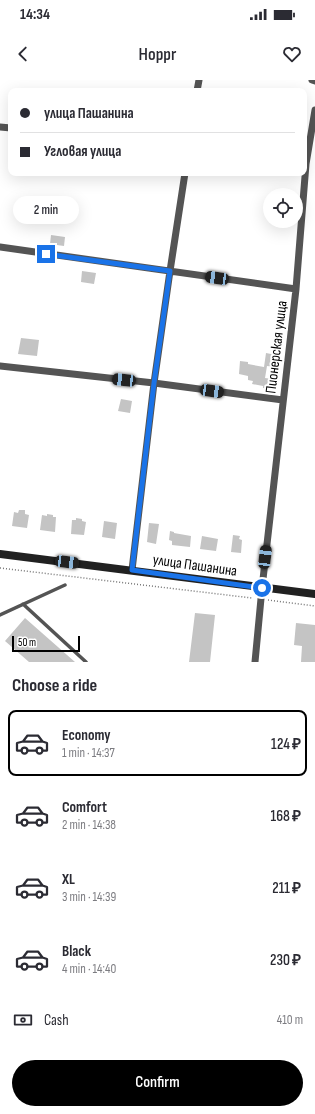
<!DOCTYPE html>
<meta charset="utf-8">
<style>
body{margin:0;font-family:"Sofia Sans Condensed",sans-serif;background:#f2f2f3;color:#2b2b33;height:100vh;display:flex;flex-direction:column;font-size:15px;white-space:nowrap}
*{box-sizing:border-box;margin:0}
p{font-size:13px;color:#7c7c81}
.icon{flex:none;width:22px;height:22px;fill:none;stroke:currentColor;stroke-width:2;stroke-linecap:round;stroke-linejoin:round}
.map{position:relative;height:582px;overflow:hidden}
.panel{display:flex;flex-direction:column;background:#fff;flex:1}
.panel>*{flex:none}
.hud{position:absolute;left:8px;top:8px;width:299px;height:88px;border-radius:8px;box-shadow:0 4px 16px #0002;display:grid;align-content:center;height:88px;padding:0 12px;background:#fff}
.tools{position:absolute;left:263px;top:108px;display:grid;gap:8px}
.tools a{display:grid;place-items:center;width:40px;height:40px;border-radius:50%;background:#fff;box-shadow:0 4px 16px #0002;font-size:20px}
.scale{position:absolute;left:12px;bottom:10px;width:68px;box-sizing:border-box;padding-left:4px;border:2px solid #000;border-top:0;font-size:11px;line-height:14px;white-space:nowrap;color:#000;-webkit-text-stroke:3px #fff;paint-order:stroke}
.end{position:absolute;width:18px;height:18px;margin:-9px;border:5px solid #1a73e8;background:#fff;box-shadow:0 0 0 2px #fff}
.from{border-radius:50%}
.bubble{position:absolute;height:28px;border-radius:14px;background:#fff;box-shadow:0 4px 16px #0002;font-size:13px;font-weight:600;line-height:28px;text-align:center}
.car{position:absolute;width:12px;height:24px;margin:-12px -6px;border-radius:5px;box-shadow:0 0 3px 1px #0007;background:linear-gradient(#222 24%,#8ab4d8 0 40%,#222 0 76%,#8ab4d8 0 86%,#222 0)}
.hud b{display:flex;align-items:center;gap:14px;height:38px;font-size:15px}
.hud b+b{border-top:1px solid #e1e1e2}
.hud i{width:10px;height:10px;background:#2b2b33}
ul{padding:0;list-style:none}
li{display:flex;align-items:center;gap:12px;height:66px;margin:0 8px 6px;padding:0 4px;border:2px solid transparent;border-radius:8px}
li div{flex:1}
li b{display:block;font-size:15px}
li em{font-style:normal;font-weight:600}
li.active{border-color:#000}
li>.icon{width:36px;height:36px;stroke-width:1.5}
h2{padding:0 12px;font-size:18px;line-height:48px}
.pay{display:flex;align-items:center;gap:10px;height:44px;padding:0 12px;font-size:15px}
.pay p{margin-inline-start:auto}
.button{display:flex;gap:8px;margin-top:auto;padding:8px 12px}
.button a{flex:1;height:46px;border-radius:24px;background:#000;color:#fff;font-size:16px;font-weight:600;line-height:46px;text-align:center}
.status{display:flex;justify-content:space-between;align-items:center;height:28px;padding:0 20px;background:#fff;direction:ltr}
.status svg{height:11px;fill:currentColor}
header{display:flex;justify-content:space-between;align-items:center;height:52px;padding:0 12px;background:#fff;font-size:18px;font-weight:600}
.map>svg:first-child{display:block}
</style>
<div class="status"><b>14:34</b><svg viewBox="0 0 49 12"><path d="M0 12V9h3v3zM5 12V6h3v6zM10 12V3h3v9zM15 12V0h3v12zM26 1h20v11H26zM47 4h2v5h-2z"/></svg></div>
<header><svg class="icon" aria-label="back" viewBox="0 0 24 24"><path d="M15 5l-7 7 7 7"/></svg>Hoppr<svg class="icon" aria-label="heart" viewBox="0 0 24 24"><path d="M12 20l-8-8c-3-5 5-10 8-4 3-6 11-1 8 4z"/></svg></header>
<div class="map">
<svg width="315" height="582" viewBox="0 0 315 582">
<rect width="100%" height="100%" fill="#fff"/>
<path fill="#c4c4c4" d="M51,155L65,157L64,166L50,164Z
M82,191L96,193L94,204L81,202Z
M21,258L39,260L37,276L18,274Z
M266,273L276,275L275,287L267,286L265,298L272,299L271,309L263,308V306L252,304L253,301L248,300V296L239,294L240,281L248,282V284L264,287Z
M121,319L132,321L130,333L118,331Z
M19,430H25V434L29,435L27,448L12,446L14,432L18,433Z
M47,434L53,435V437H56L55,452L40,450L42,435L47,436Z
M76,438L82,439V441L86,442L84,455L71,454L72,440H76Z
M104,441L117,443L115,459L102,457Z
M149,443L159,444L156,464L147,462Z
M170,451L174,452V453L191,456L190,467L172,465V461L169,460Z
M233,455L240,456L239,459L242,460L241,473L231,472Z
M202,456L218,459L216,471L200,469Z
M195,533L215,535L210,582H189Z
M25,538L75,582H29L5,561Z
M296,543L315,545V582H301L302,566L294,565Z"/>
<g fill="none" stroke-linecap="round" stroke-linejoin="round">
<path stroke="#767676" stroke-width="1.5" stroke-dasharray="1 2" stroke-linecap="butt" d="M0,488L252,518
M268,520L315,526"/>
<path stroke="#545454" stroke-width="3.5" d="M23,524L86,582
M0,535L65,505"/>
<path stroke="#545454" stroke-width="7" d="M312,0L315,1
M197,11L199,0
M0,47L11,48
M0,167L296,209
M0,286L154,303L283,320
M132,490L154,303L170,191L185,93
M255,582L262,508L296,209L306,84L315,30"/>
<path stroke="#212121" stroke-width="8" d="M0,474L315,514"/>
</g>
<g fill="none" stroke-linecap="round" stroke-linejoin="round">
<path stroke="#1a73e8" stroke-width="5" d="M46,174L170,191L154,303L132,490L262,508"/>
</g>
<g text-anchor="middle" stroke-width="4" stroke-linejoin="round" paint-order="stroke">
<g font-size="15" fill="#000" stroke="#fff">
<text transform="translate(276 267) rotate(-83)" y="5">Пионерская улица</text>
<text transform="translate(195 485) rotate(8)" y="5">улица Пашанина</text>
</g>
</g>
</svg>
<div class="tools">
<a><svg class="icon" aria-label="locate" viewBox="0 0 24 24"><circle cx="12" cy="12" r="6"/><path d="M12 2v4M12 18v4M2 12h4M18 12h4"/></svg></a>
</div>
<div class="scale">50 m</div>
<i class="end from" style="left:262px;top:508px"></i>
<i class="end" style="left:46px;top:174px"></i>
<div class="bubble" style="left:13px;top:116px;width:66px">2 min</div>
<i class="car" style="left:217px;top:198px;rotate:278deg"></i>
<i class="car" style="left:124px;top:300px;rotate:276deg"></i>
<i class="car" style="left:212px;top:311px;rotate:98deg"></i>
<i class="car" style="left:265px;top:477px;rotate:7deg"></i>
<i class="car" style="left:67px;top:482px;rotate:97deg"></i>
<div class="hud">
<b><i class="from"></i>улица Пашанина</b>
<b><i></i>Угловая улица</b>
</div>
</div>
<section class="panel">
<h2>Choose a ride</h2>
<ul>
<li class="active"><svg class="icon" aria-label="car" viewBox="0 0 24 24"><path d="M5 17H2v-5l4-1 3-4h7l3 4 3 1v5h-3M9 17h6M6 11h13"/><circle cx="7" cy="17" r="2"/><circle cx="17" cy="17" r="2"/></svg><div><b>Economy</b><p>1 min · 14:37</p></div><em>124 ₽</em></li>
<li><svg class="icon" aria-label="car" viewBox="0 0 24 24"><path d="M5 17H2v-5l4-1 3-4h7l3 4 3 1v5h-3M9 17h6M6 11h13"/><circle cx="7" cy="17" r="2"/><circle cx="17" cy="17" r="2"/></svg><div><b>Comfort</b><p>2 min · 14:38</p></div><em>168 ₽</em></li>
<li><svg class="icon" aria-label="car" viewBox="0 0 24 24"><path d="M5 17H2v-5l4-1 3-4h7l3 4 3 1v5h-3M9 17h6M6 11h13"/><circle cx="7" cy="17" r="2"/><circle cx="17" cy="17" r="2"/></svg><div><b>XL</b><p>3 min · 14:39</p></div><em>211 ₽</em></li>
<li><svg class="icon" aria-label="car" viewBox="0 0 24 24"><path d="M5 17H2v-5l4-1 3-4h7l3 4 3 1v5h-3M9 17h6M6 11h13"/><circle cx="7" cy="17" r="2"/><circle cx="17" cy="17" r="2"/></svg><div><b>Black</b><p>4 min · 14:40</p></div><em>230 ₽</em></li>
</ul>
<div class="pay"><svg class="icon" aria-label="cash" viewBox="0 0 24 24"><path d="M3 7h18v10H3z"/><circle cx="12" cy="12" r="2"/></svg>Cash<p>410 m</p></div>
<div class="button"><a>Confirm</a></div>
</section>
